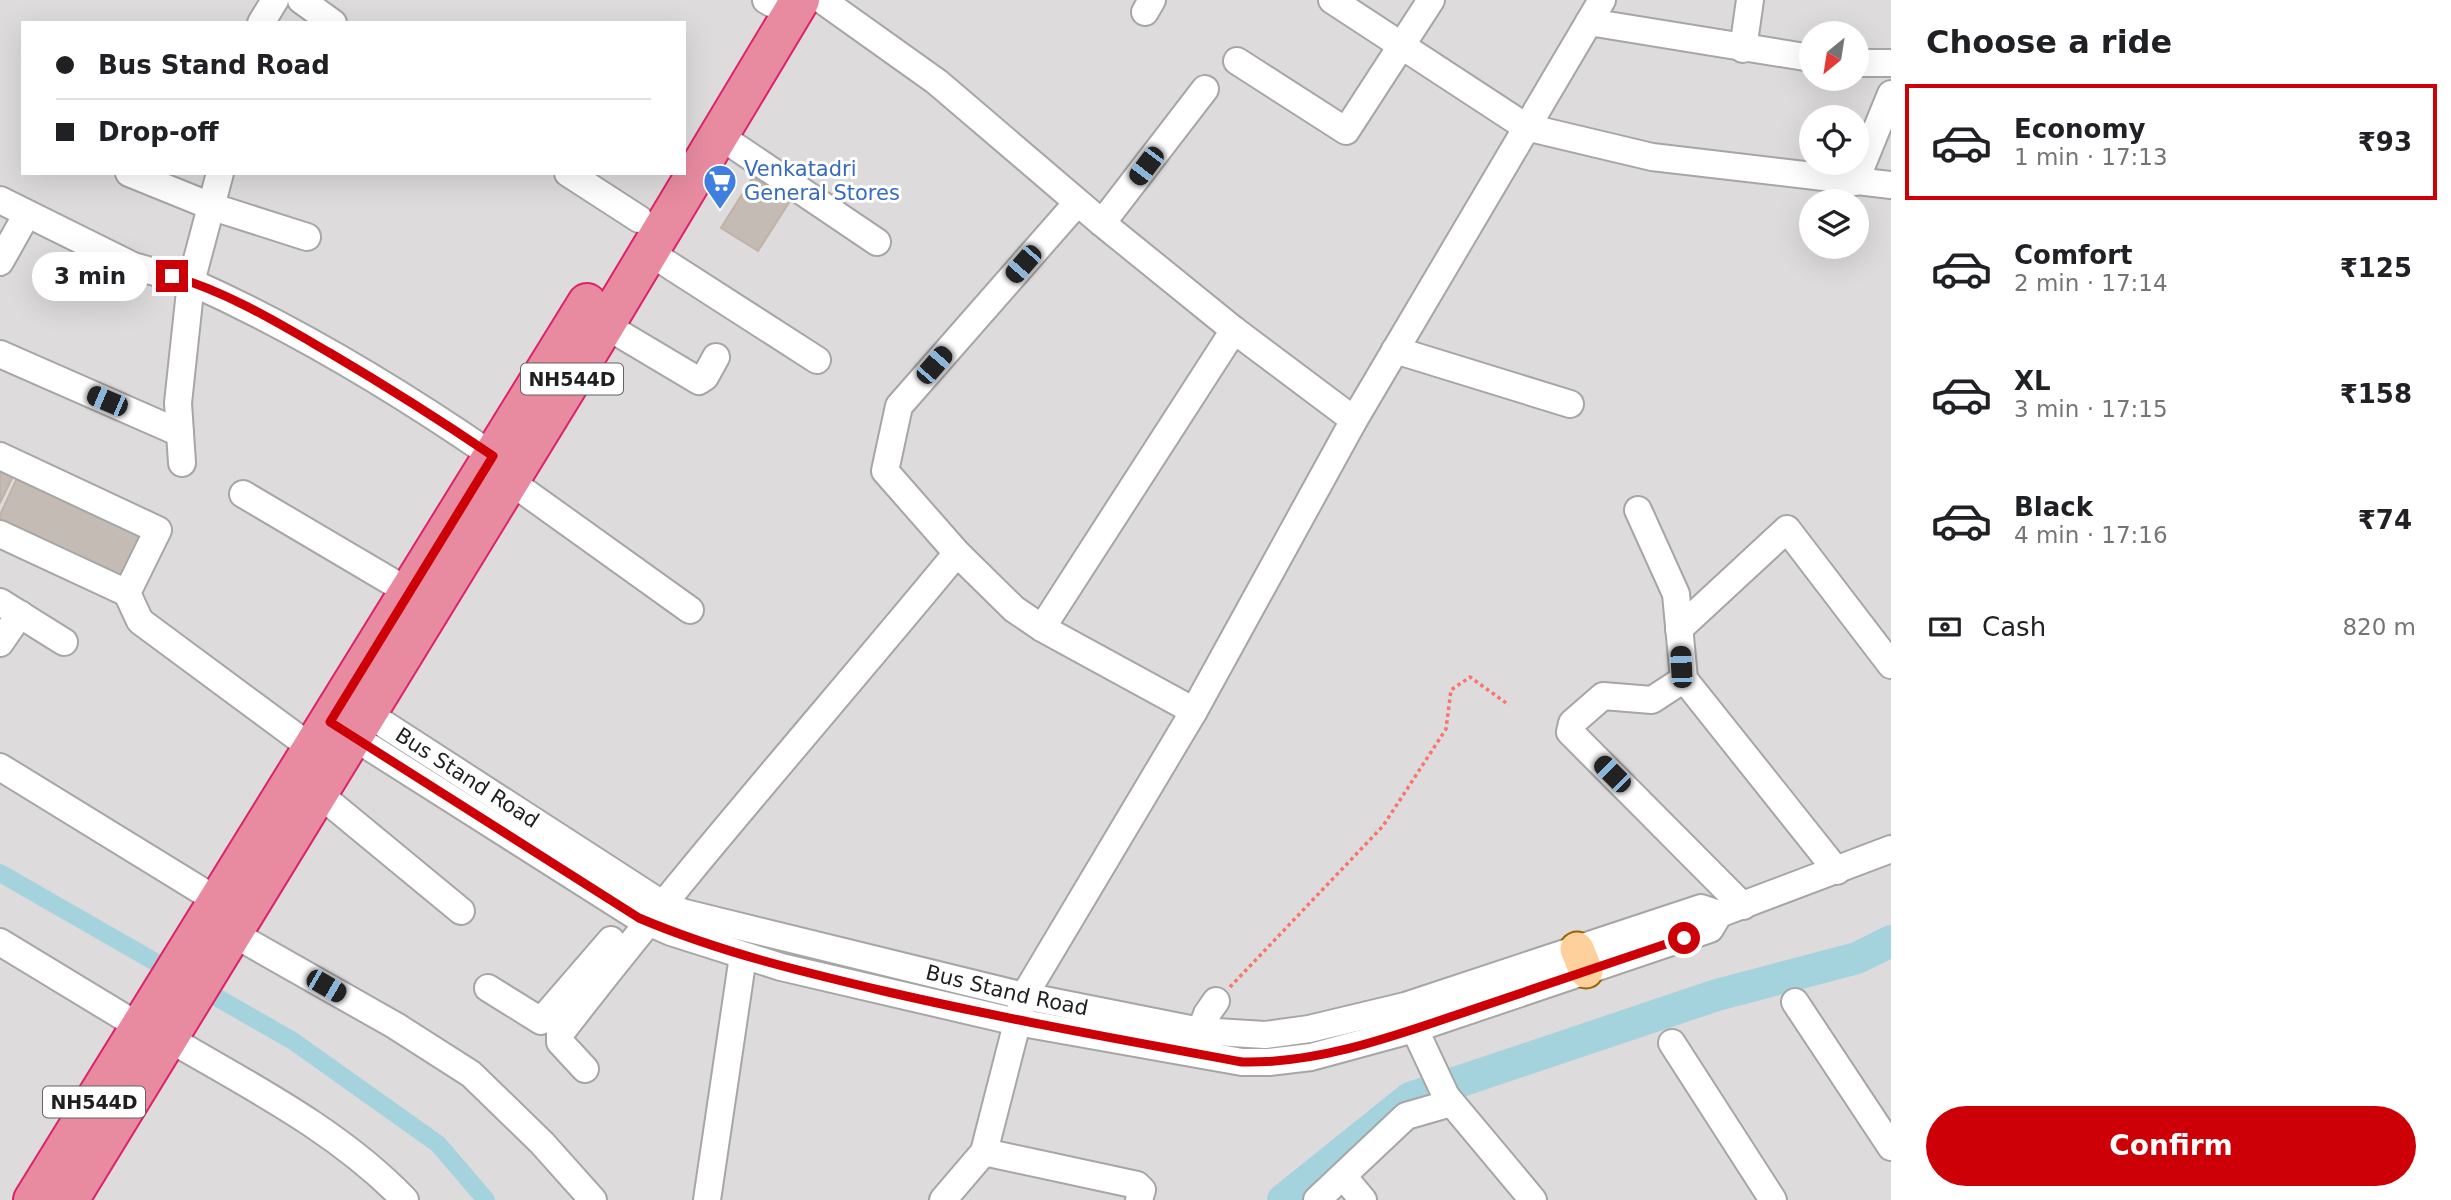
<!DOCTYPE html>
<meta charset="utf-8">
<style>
body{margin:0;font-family:"DejaVu Sans",sans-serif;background:#f6f6f6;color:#202124;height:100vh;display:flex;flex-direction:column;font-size:26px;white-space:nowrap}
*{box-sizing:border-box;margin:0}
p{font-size:23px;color:#757577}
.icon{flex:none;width:38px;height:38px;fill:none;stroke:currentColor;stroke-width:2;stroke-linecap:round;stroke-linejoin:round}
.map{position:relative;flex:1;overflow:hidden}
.sheet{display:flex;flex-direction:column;background:#fff;width:560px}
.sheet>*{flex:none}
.top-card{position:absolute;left:21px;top:21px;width:665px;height:154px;border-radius:0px;box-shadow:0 7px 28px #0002;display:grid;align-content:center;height:154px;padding:0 35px;background:#fff}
.needle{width:46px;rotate:210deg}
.tools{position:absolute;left:1799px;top:21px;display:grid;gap:14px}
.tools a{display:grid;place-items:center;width:70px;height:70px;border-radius:50%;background:#fff;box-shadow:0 7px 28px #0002;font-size:35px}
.end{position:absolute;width:32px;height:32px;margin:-16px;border:9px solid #cd0007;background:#fff;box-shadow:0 0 0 4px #fff}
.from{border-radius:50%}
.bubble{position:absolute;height:49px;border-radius:24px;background:#fff;box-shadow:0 7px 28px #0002;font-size:23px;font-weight:700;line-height:49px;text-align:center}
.car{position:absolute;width:21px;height:42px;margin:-21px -10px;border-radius:9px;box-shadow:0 0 5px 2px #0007;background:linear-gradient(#222 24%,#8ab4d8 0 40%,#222 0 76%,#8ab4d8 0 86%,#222 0)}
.top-card b{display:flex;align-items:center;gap:24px;height:66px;font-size:26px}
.top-card b+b{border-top:2px solid #e0e0e0}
.top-card i{width:18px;height:18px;background:#202124}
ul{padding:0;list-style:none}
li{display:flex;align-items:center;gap:21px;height:116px;margin:0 14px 10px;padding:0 21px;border:4px solid transparent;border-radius:0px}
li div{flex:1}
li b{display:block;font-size:26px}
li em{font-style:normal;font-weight:700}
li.current{border-color:#cd0007}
li>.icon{width:63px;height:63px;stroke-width:1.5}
h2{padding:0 35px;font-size:32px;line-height:84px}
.pay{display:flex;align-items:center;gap:18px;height:77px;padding:0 35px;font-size:26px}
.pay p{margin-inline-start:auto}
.cta{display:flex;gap:14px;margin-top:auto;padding:14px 35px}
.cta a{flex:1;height:80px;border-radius:42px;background:#cd0007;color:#fff;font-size:28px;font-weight:700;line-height:80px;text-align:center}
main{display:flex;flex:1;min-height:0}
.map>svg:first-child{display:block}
</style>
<main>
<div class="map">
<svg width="1891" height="1200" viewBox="0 0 1891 1200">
<rect width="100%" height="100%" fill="#f0ebe4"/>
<path fill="#dddbdb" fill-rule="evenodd" d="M0,0H1891V1200H0ZM23,23H684V173H23ZM1811,33H1857V79H1811ZM1811,117H1857V163H1811ZM1811,201H1857V247H1811Z"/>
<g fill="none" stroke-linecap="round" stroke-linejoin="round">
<path stroke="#a4d3de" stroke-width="18" d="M0,873L293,1041L438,1144L486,1200"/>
<path stroke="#a4d3de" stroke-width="32" d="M1283,1200L1410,1098L1717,995L1857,958L1891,941"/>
</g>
<path fill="#c4bbb4" stroke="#c1b1a7" stroke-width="2" d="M753,177L790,201L758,251L721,228Z
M0,470L13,476L0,503Z
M17,478L148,538L127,584L0,526V515Z"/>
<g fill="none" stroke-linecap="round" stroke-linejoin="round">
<defs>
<g id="minor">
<path d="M301,0L333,23"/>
<path d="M766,0L771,3"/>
<path d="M822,0L937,82L1102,223L1234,330L1354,420"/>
<path d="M1332,0L1526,127L1652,157L1891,185"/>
<path d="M1145,12L1152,0"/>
<path d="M1589,22L1811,58"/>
<path d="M261,23L275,0"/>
<path d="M1743,49L1750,0"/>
<path d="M1237,61L1346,131L1431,0"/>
<path d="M1857,63H1891"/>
<path d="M717,134L877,242"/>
<path d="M129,173L213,207L307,237"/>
<path d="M220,173L191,282C298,330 397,390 493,456"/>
<path d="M568,173L639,219"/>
<path d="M1855,182L1891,94"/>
<path d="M0,200L133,266L191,282L178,403L182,463"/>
<path d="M1102,223L1205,89"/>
<path d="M649,252L817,360"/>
<path d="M0,262L27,214"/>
<path d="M605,325L699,381L705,377L716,357"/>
<path d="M1395,350L1570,404"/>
<path d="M0,354L180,433"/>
<path d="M0,456L158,530L127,593L0,534"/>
<path d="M510,481L690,610"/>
<path d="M243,494L409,592"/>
<path d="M1638,510L1676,594L1684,679L1837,871"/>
<path d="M957,553L885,471L899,406L1077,203"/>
<path d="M127,593L140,621L313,749"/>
<path d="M0,602L64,642"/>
<path d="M1042,628L1234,330"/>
<path d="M1679,629L1787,529L1891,665"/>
<path d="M0,643L20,614"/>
<path d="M1684,679L1652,700L1603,696L1572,723L1570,732L1743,906"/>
<path id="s1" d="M353,704L662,904L685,913L1024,996L1200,1031L1265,1035L1309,1029L1405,1006L1701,908L1719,914"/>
<path d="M1194,711L1354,420L1602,0"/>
<path d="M341,729L639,918L671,932L781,967L1017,1022L1242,1062H1269L1311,1057L1414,1029L1710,929L1719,914L1891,849"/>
<path d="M0,767L218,901"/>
<path d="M318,793L461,911"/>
<path d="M232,933L396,1026L471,1074L542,1143L593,1200"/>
<path d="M0,942L140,1027"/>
<path d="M488,988L541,1021L611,940"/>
<path d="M1795,1002L1891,1147"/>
<path d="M1408,1015L1446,1096L1533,1200"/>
<path d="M168,1038C250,1086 339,1131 405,1200"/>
<path d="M1672,1043L1773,1200"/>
<path d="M1195,1045L1207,1014L1216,1001"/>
<path d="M585,1069L560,1042V1034C687,869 825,713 957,553L1014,609L1042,628L1194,711L1024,996L984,1152L943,1200"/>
<path d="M984,1152L1137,1185L1142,1190L1139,1200"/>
<path d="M1343,1176L1363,1200"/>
<path d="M707,1200L743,956"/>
<path d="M1317,1200L1406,1116L1451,1103"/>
</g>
<path id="major" d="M1577,949L1586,971"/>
<path id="highway" d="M33,1200L587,303
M69,1200L605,325L800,0"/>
</defs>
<use href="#minor" stroke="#a6a6a6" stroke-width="30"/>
<use href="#major" stroke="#996100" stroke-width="37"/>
<use href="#highway" stroke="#dd2269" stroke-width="42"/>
<path stroke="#fc736a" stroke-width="3.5" stroke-dasharray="3.5 3.5" stroke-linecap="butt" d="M1230,987L1383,826L1446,729L1451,690L1470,677L1509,705"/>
<use href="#minor" stroke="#fff" stroke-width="26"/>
<use href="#major" stroke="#fdd09c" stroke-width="33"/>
<use href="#highway" stroke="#e88ba0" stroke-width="38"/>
</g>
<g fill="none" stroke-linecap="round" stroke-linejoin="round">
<path stroke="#cd0007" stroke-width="9" d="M172,276C228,292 280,324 330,353C386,386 440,420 493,456L330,722L639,918C719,952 803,972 888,992C1005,1019 1123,1040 1242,1062C1320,1064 1397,1035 1471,1010C1542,986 1613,962 1684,938"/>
</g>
<defs>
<symbol id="supermarket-pin" viewBox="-11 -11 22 30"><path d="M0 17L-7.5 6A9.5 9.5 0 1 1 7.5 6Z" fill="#3f7fe0" stroke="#fff"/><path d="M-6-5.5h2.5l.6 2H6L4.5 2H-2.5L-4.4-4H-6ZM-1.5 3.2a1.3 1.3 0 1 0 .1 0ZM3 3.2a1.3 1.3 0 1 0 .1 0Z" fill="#fff"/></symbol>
</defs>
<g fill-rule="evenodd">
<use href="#supermarket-pin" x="701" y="162" width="38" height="52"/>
</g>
<g text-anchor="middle" stroke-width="6" stroke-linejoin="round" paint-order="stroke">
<g fill="#fff" stroke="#626262" stroke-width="2">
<rect x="521" y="363.5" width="102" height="31" rx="5"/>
<rect x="43" y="1086.5" width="102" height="31" rx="5"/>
</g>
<g font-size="19" font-weight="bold" fill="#1f1f1f">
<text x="572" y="386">NH544D</text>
<text x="94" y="1109">NH544D</text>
</g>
<g font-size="21" fill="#366cbe" stroke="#fff" text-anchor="start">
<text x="744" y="176">Venkatadri<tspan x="744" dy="24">General Stores</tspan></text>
</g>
<g font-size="21" fill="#1f1f1f" stroke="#fff">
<text dy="7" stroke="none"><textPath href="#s1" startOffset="136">Bus Stand Road</textPath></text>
<text dy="7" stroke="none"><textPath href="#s1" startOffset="724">Bus Stand Road</textPath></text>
</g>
</g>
</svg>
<div class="tools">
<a><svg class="needle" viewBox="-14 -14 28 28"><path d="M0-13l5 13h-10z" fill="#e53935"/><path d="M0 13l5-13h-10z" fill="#757577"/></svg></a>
<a><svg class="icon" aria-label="locate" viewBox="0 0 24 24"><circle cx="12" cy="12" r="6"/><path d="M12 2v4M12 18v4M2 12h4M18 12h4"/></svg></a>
<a><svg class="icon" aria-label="layers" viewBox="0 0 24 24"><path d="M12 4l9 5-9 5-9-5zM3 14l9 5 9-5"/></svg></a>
</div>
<i class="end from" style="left:1684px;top:938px"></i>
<i class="end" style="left:172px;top:276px"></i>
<div class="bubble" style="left:32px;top:252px;width:116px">3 min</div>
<i class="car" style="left:1146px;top:166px;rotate:217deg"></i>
<i class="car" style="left:1023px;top:264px;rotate:221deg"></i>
<i class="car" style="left:934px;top:365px;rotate:41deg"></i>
<i class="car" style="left:107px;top:401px;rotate:293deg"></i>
<i class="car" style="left:1681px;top:667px;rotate:357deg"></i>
<i class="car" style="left:1612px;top:774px;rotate:315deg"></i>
<i class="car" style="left:326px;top:986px;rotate:120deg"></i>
<div class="top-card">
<b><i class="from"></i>Bus Stand Road</b>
<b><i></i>Drop-off</b>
</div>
</div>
<section class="sheet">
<h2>Choose a ride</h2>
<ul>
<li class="current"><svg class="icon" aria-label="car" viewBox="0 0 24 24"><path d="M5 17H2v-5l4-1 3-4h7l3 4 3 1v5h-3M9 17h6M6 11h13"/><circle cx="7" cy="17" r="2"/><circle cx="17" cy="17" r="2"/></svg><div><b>Economy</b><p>1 min · 17:13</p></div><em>₹93</em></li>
<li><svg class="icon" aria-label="car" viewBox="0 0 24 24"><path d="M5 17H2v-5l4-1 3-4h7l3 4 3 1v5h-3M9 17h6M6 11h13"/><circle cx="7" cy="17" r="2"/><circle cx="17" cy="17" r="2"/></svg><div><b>Comfort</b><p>2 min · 17:14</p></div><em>₹125</em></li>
<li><svg class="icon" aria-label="car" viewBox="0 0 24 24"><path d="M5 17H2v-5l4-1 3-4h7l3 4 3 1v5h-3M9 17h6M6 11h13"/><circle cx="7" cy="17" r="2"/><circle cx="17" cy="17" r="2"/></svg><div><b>XL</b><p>3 min · 17:15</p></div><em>₹158</em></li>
<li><svg class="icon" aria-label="car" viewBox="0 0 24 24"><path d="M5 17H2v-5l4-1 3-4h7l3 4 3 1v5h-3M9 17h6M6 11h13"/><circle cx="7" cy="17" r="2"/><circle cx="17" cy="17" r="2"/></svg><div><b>Black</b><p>4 min · 17:16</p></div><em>₹74</em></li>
</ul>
<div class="pay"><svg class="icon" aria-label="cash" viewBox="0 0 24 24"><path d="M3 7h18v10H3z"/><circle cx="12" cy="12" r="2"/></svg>Cash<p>820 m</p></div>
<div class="cta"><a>Confirm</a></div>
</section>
</main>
